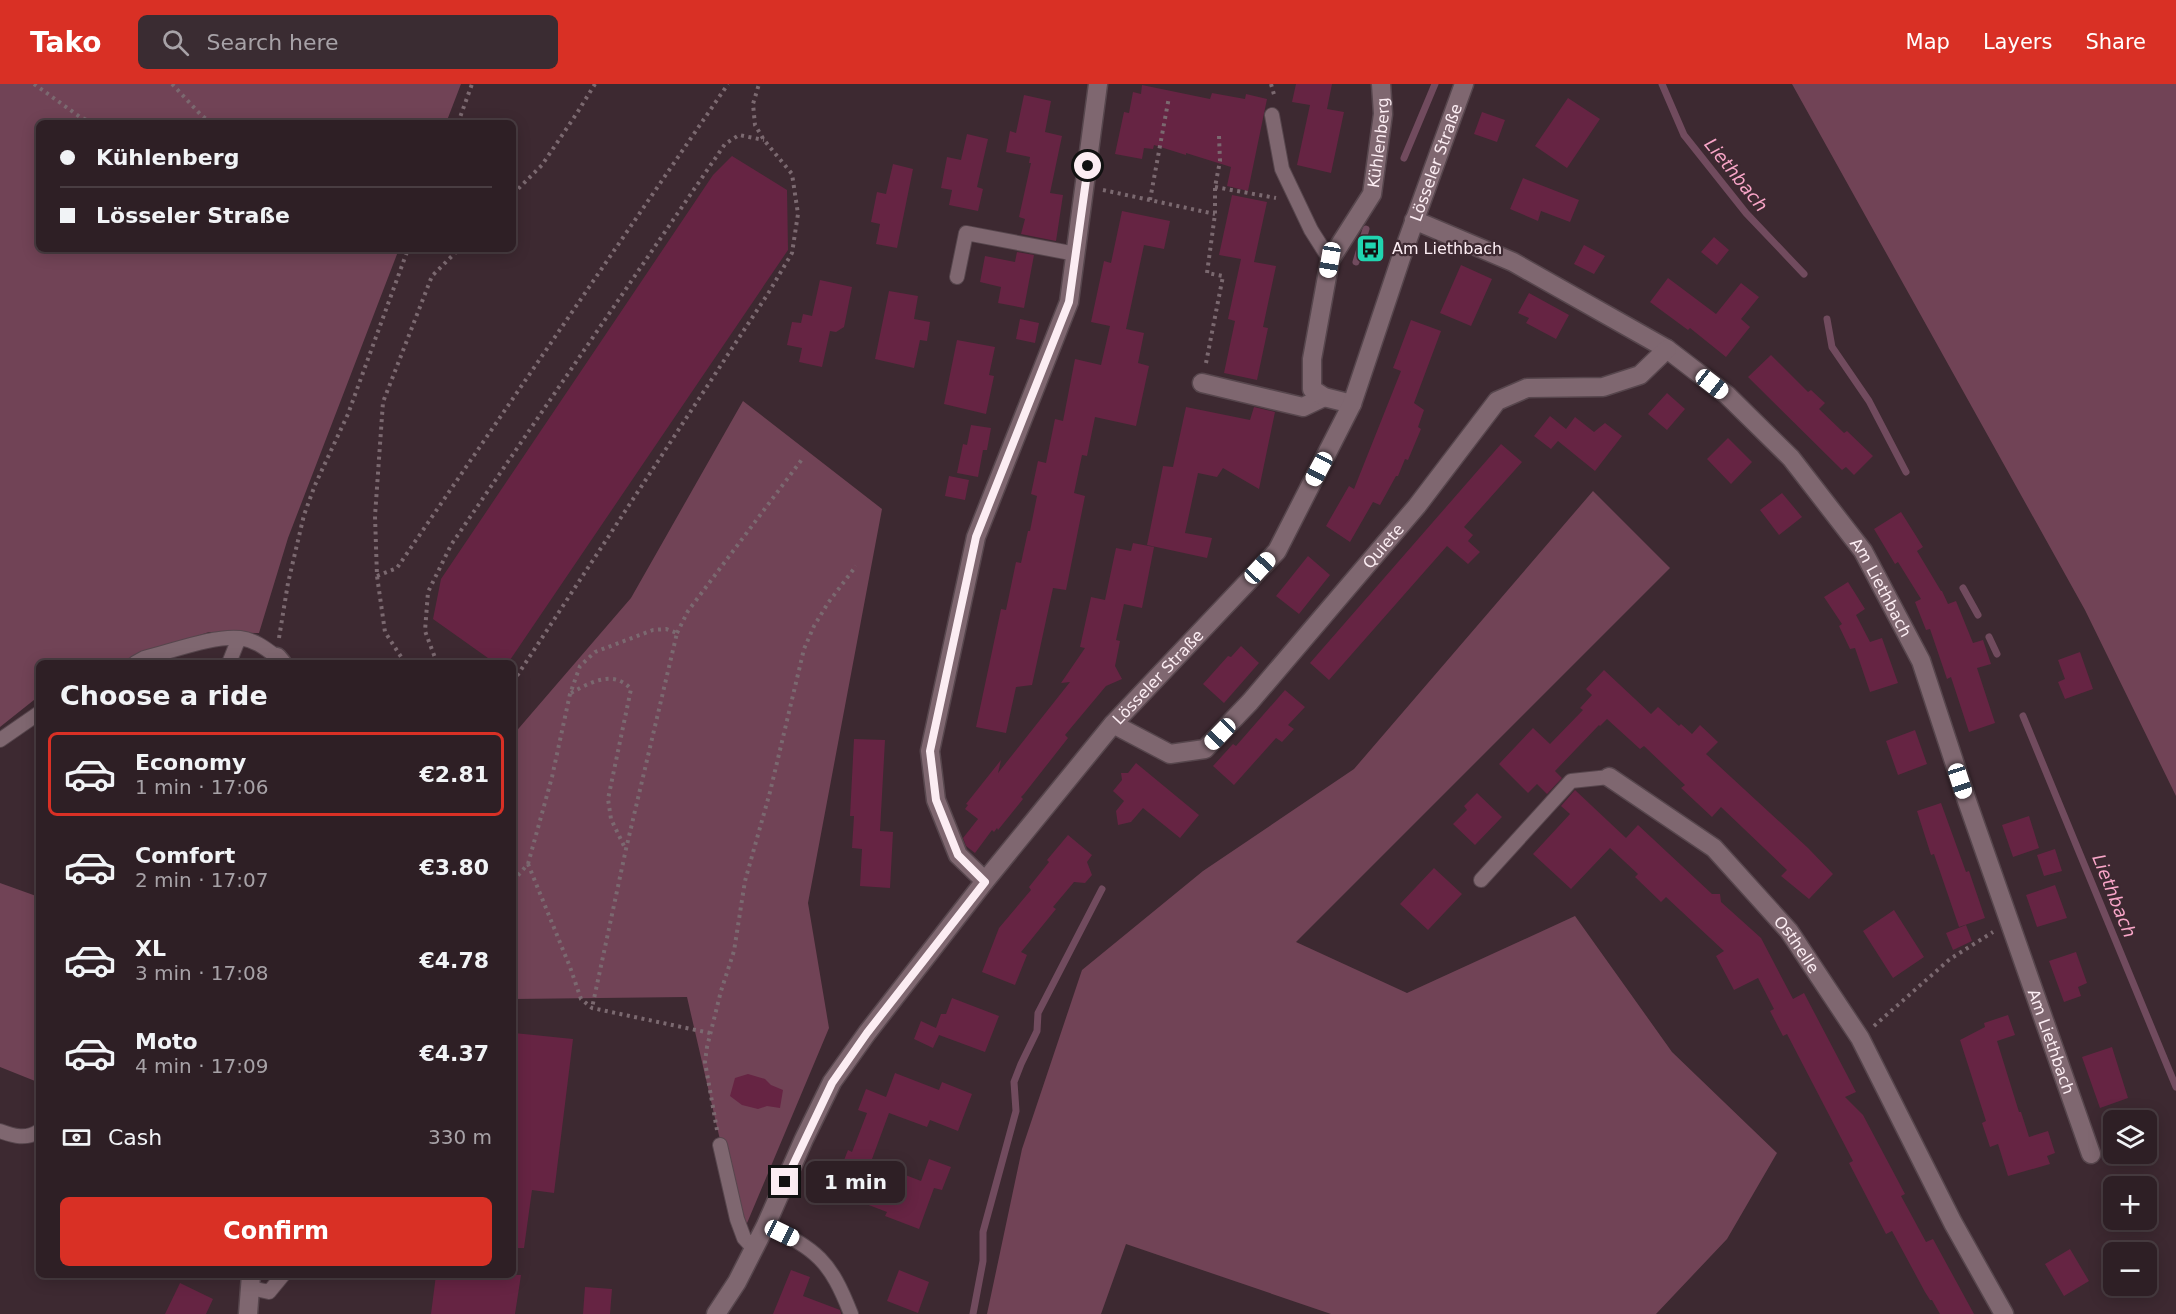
<!DOCTYPE html>
<meta charset="utf-8">
<style>
body{margin:0;font-family:"DejaVu Sans",sans-serif;background:#3a2c32;color:#f1f3f6;height:100vh;display:flex;flex-direction:column;font-size:22px;white-space:nowrap}
*{box-sizing:border-box;margin:0}
p{font-size:20px;color:#a7a2a7}
.icon{flex:none;width:33px;height:33px;fill:none;stroke:currentColor;stroke-width:2;stroke-linecap:round;stroke-linejoin:round}
.map{position:relative;flex:1;overflow:hidden}
.sheet{position:absolute;left:36px;top:576px;width:480px;height:618px;display:flex;flex-direction:column;background:#2e1f25;border-radius:9px;box-shadow:0 3px 15px #0003,0 0 0 2px #493d42}
.sheet>*{flex:none}
.banner{position:absolute;left:36px;top:36px;width:480px;height:132px;border-radius:9px;box-shadow:0 3px 15px #0003,0 0 0 2px #493d42;display:grid;align-content:center;height:132px;padding:0 24px;background:#2e1f25}
.fabs{position:absolute;left:2103px;top:1026px;display:grid;gap:12px}
.fabs a{display:grid;place-items:center;width:54px;height:54px;border-radius:9px;background:#2e1f25;box-shadow:0 3px 15px #0003,0 0 0 2px #493d42;font-size:30px}
.end{position:absolute;width:27px;height:27px;margin:-14px;border:8px solid #fcedf3;background:#111;box-shadow:0 0 0 3px #111}
.from{border-radius:50%}
.bubble{position:absolute;height:42px;border-radius:9px;background:#2e1f25;box-shadow:0 3px 15px #0003,0 0 0 2px #493d42;font-size:20px;font-weight:700;line-height:42px;text-align:center}
.car{position:absolute;width:18px;height:36px;margin:-18px -9px;border-radius:8px;box-shadow:0 0 4px 2px #0007;background:linear-gradient(#fff 24%,#345 0 40%,#fff 0 76%,#345 0 86%,#fff 0)}
.banner b{display:flex;align-items:center;gap:21px;height:57px;font-size:22px}
.banner b+b{border-top:2px solid #493d42}
.banner i{width:15px;height:15px;background:#f1f3f6}
ul{padding:0;list-style:none}
li{display:flex;align-items:center;gap:18px;height:84px;margin:0 12px 9px;padding:0 12px;border:3px solid transparent;border-radius:9px}
li div{flex:1}
li b{display:block;font-size:22px}
li em{font-style:normal;font-weight:700}
li.current{border-color:#d93025}
li>.icon{width:54px;height:54px;stroke-width:1.5}
h2{padding:0 24px;font-size:27px;line-height:72px}
.pay{display:flex;align-items:center;gap:15px;height:66px;padding:0 24px;font-size:22px}
.pay p{margin-inline-start:auto}
.button{display:flex;gap:12px;margin-top:auto;padding:12px 24px}
.button a{flex:1;height:69px;border-radius:9px;background:#d93025;color:#fff;font-size:24px;font-weight:700;line-height:69px;text-align:center}
header{display:flex;align-items:center;gap:36px;box-sizing:border-box;height:84px;padding:0 30px;background:#d93025;color:#fff}
header strong{font-size:28px}
nav{display:flex;gap:33px;margin-inline-start:auto;font-size:21px}
.search{width:420px;height:54px;background:#3a2c32;display:flex;align-items:center;gap:15px;box-sizing:border-box;padding:0 21px;border-radius:9px;color:#a7a2a7;font-size:22px}
.map>svg:first-child{display:block}
</style>
<header>
<strong>Tako</strong>
<div class="search"><svg class="icon" aria-label="search" viewBox="0 0 24 24"><circle cx="10" cy="10" r="6"/><path d="M15 15l6 6"/></svg>Search here</div>
<nav><a>Map</a><a>Layers</a><a>Share</a></nav>
</header>
<div class="map">
<svg width="2176" height="1230" viewBox="0 0 2176 1230">
<rect width="100%" height="100%" fill="#3d2931"/>
<path fill="#714356" d="M0,0H461L446,39H39V165H399L288,454L259,549L209,548L115,579H39V612L0,643Z
M1792,0H2176V712L2085,526Z
M743,317L882,425L808,819L829,944L742,1151L687,913L513,915V651L631,514Z
M1593,407L1670,484L1296,858L1407,909L1575,832L1672,968L1777,1069L1727,1155L1656,1230H1331L1126,1160L1101,1230H987L1022,1065L1082,886L1203,787L1354,685Z
M0,799L39,813V987L35,997L0,983Z"/>
<g fill="none" stroke-linecap="round" stroke-linejoin="round">
<path stroke="#714b5e" stroke-width="7" d="M1662,0L1684,51L1746,129L1804,190
M1404,74L1435,0
M1356,178L1366,145
M1827,235L1832,263L1869,317L1906,388
M1963,504L1978,531
M1989,553L1997,570
M2023,632L2176,1003
M973,1230L983,1177V1148L1016,1027L1014,998L1021,980L1037,947L1038,929L1102,805"/>
</g>
<path fill="#662443" d="M1296,0H1332L1327,25L1344,28L1331,89L1297,81L1310,21L1292,18Z
M1142,1L1210,15L1212,9L1245,15L1246,10L1267,15L1248,107L1227,102L1231,83L1186,69V71L1154,61L1153,65L1144,64L1142,75L1115,70L1124,28L1129,29L1133,8L1141,10Z
M1024,11L1051,17L1045,48L1062,52L1050,109L1063,111L1056,157L1021,150L1025,135L1019,133L1031,79H1029L1030,73L1006,68L1010,47L1016,49Z
M1568,14L1600,35L1567,84L1535,62Z
M1482,28L1505,36L1497,58L1474,50Z
M967,50L988,55L977,103L983,105L978,127L949,121L952,106L941,104L947,73L961,76Z
M732,72L787,106L788,166L508,579H495L433,535L441,495L713,91Z
M893,80L913,85L897,164L876,160L880,140L871,138L877,108L886,110Z
M1523,94L1579,116L1570,138L1541,127L1538,137L1510,125Z
M1232,111L1267,118L1254,178L1276,182L1263,243L1268,244L1257,296L1224,289L1235,237L1228,235L1241,175L1219,171Z
M1122,127L1170,137L1164,165L1144,161L1126,245L1144,249L1138,279L1149,282L1136,342L1095,333L1087,372L1082,371L1074,409L1085,412L1066,506L1053,504L1032,601L1016,603L1006,649L976,643L1001,525L1006,526L1016,478L1021,479L1028,447H1030L1037,412L1031,410L1038,377L1046,379L1055,335L1063,337L1075,275L1101,281L1110,242L1091,238L1104,177L1111,179Z
M1714,153L1729,166L1717,181L1701,168Z
M1584,161L1605,172L1594,190L1574,180Z
M1017,168L1034,171L1024,224L998,219L1001,203L980,198L985,172L1015,178Z
M1461,181L1492,195L1471,242L1440,229Z
M1668,194L1716,230L1741,199L1759,213L1741,235L1750,243L1726,273L1690,244L1688,246L1650,218Z
M820,196L852,203L844,243L836,248L830,247L822,283L799,278L802,264L787,261L792,238L801,239L803,230L812,232Z
M889,207L918,212L914,235L930,238L927,257L920,256L914,284L875,275Z
M1529,209L1569,231L1556,255L1526,239L1529,234L1518,229Z
M1020,235L1039,239L1035,259L1016,255Z
M1411,236L1441,247L1414,319L1424,326L1418,343L1421,345L1408,376L1405,375L1398,392H1396L1380,421L1373,418L1350,458L1326,442L1349,402L1354,405L1401,287L1393,284Z
M957,256L995,263L989,291L994,292L986,330L944,320Z
M1771,271L1808,308L1811,306L1825,319L1819,325L1844,349L1847,347L1873,372L1854,391L1846,383L1842,386L1748,293Z
M1667,309L1685,325L1667,346L1648,330Z
M1186,323L1250,336L1254,323L1275,328L1259,405L1223,384L1217,393L1198,389L1185,449L1212,454L1207,474L1147,461L1163,382L1173,383Z
M1550,332L1566,345L1575,333L1594,348L1605,339L1622,352L1595,387L1558,357L1551,365L1534,352Z
M971,341L991,344L987,366H983L978,393L957,389L963,360L967,361Z
M1728,354L1752,378L1731,400L1707,375Z
M1501,360L1522,378L1464,443L1473,451L1468,457L1480,468L1468,480L1447,462L1329,596L1310,579Z
M949,392L969,396L965,416L945,412Z
M1782,409L1802,433L1779,451L1760,426Z
M1901,428L1923,463L1917,467L1941,507H1942L1948,520L1956,517L1973,559L1983,556L1991,580L1977,584L1995,639L1969,648L1951,593L1947,595L1930,545L1926,546L1915,518L1921,515L1898,478L1895,480L1874,445Z
M1133,459L1154,463L1142,524L1124,520L1116,556L1120,557L1115,582L1122,595L1106,602L1065,651L1068,654L1024,710L1021,713L1023,715L998,746L997,744L994,748L992,746L975,769L966,762L963,754L978,735L965,725L968,721L966,720L1001,676L998,689L1070,598L1061,599L1085,564L1080,563L1091,513L1105,516L1116,464L1131,467Z
M1308,472L1330,491L1299,530L1276,512Z
M1848,498L1865,525L1856,531L1870,558L1882,554L1898,599L1870,608L1855,564L1850,565L1839,542L1842,540L1824,513Z
M1241,562L1259,579L1224,619L1203,600L1228,572L1231,573Z
M2080,568L2093,605L2065,615L2058,598L2065,595L2058,576Z
M1604,586L1651,630L1658,623L1679,642L1681,640L1692,650L1700,641L1718,658L1706,670L1808,764L1833,790L1809,815L1781,792L1787,786L1721,723L1712,733L1681,704L1685,701L1644,662L1640,665L1607,635L1600,642L1599,641L1555,687L1562,694L1547,710L1537,700L1528,709L1499,680L1533,644L1550,660L1583,626L1580,624L1592,611L1586,605Z
M1285,606L1305,623L1288,641L1294,645L1282,658L1276,654L1234,701L1213,682L1233,660L1236,662Z
M1915,646L1927,680L1898,691L1886,657Z
M854,655L885,656L880,747L893,748L890,804L860,802L862,765L852,764L854,732H850Z
M1136,679L1199,731L1180,754L1143,724L1131,738L1118,741L1116,727L1124,717L1113,707L1122,696L1121,689H1128Z
M1575,706L1626,754L1638,741L1712,810H1720L1721,818L1761,854L1793,915L1804,909L1856,1008L1845,1013L1863,1031L1905,1110L1901,1112L1926,1158L1933,1155L1974,1230H1940L1932,1216H1930L1925,1208L1892,1147L1886,1150L1849,1079L1853,1077L1787,950L1783,952L1770,927L1774,925L1758,894L1734,906L1716,872L1724,867L1666,813L1661,818L1635,793L1638,790L1610,764L1571,805L1533,770L1570,730L1561,722Z
M1477,709L1502,733L1475,761L1453,740L1467,726L1464,722Z
M1941,719L1966,788L1969,787L1985,834L1959,843L1934,770L1931,771L1917,727Z
M2029,732L2039,764L2013,773L2002,741Z
M1068,751L1092,771L1087,778L1092,791L1085,799L1074,798L1053,823L1056,825L1021,868L1027,871L1015,901L982,888L999,844L1031,806L1029,803L1049,778L1047,776Z
M2055,765L2062,787L2044,792L2037,771Z
M1434,784L1462,810L1428,846L1400,820Z
M2055,801L2067,834L2037,843L2026,811Z
M1894,826L1924,873L1893,894L1863,847Z
M1966,841L1972,857L1953,866L1946,849Z
M2076,868L2087,899L2078,903L2081,912L2064,918L2049,877Z
M952,914L999,932L985,968L939,951L933,964L914,955L921,937L936,944L941,930H946Z
M2008,931L2015,951L1997,957L2019,1028H2021L2029,1053L2048,1047L2055,1069L2047,1072L2050,1080L2008,1092L1998,1060L1990,1063L1982,1039L1986,1037L1960,956L1985,943L1984,939Z
M514,949L573,955L554,1109L532,1106L524,1164H513Z
M2112,963L2128,1014L2100,1024L2082,973Z
M895,989L939,1006L942,998L972,1010L958,1047L930,1036L927,1043L889,1029L872,1075L883,1079L882,1082L921,1097L929,1075L951,1083L942,1106L934,1104L919,1145L885,1132L887,1128L832,1107L848,1066L852,1068L867,1029L858,1026L866,1005L886,1013Z
M748,990L765,995L771,1001L783,1006L780,1024L767,1022L758,1025L742,1021L730,1012L735,994Z
M2070,1165L2089,1197L2064,1212L2045,1180Z
M791,1186L810,1193L803,1212L840,1226L841,1230H773Z
M899,1186L929,1198L918,1229L887,1217Z
M436,1191H521L515,1230H431Z
M180,1199L213,1215L206,1230H165Z
M585,1203L612,1205L610,1230H583Z"/>
<g fill="none" stroke-linecap="round" stroke-linejoin="round">
<defs>
<path id="service" d="M1272,31L1282,85L1311,146L1330,176
M957,193L966,149L1076,170
M135,579L144,574C170,568 214,551 240,554C255,556 265,564 277,573
M229,579L239,554
M0,656L39,629
M1481,796L1571,697L1609,693
M0,1047C14,1052 26,1056 39,1047
M720,1061L737,1135L744,1154L754,1165
M766,1141C817,1166 830,1176 851,1230
M251,1204L269,1208L283,1191"/>
<g id="minor">
<path id="s1" d="M1414,136L1513,178L1667,265L1727,311L1791,374L1863,467L1921,577L1967,717L2091,1070"/>
<path d="M1202,299L1303,323L1324,313"/>
<path id="s2" d="M1352,320L1324,313L1312,305V275L1330,176L1372,110L1383,30L1381,0"/>
<path d="M277,573L282,579"/>
<path id="s3" d="M1113,640L1170,670L1205,665L1250,618L1417,422L1497,317L1527,304L1603,303L1640,291L1667,265"/>
<path id="s4" d="M1609,693L1714,764L1789,847L1860,954L1953,1139L2004,1230"/>
<path d="M985,797L958,771L936,716L930,667L976,453L1069,218L1098,0"/>
<path d="M248,1230L251,1191"/>
<path id="s5" d="M716,1230L737,1198L766,1141L804,1055L832,998L867,949L985,797L1113,640L1277,467L1352,320L1401,174L1464,0"/>
</g>
</defs>
<use href="#service" stroke="#57464d" stroke-width="16"/>
<use href="#minor" stroke="#57464d" stroke-width="21"/>
<path stroke="#7b6970" stroke-width="4" stroke-dasharray="3 4.5" stroke-linecap="butt" d="M34,0L80,33L93,39
M172,0L201,31L212,39
M1271,0L1275,14
M458,39L472,0
M1215,103L1276,114
M1103,106L1215,130
M513,110L542,81L577,29L595,0
M1150,116L1169,13
M1206,279L1223,192L1207,189L1215,130V103L1220,77L1219,52
M377,492L397,484L728,0
M677,549L688,527L803,374
M279,554L288,499L304,431L315,401L348,330L408,165
M405,579L385,548L377,492L375,432L383,318L432,192L459,165
M437,579L425,547L428,508L451,461L725,60L739,51L764,56
M513,598L769,208L792,169L798,130L792,90L764,56L755,41L753,20L759,0
M571,609C589,599 613,585 631,605L608,715L611,735L625,764
M528,780L552,693L570,610L580,582L595,568L653,546L666,545L677,549L626,765L592,924
M513,797L528,780L570,883L581,915L592,924L710,949
M1874,942L1950,875L1993,848
M717,1046L705,978L707,963L721,907L734,867L745,797L770,708L804,565L814,542L828,519L856,482"/>
<use href="#service" stroke="#7f6770" stroke-width="14"/>
<use href="#minor" stroke="#7f6770" stroke-width="18"/>
</g>
<g fill="none" stroke-linecap="round" stroke-linejoin="round">
<path stroke="#fcedf3" stroke-width="8" d="M785,1098L832,999L867,949L985,798L958,771L936,716L930,667L976,453L1069,218L1088,82"/>
</g>
<defs>
<symbol id="bus-square" viewBox="-11 -11 22 22"><rect x="-9" y="-9" width="18" height="18" rx="4" fill="#20d5b0" stroke="#3d2931"/><path d="M-5-6H5V4H4V6H2V4H-2V6H-4V4H-5ZM-3.5-4V0h7V-4ZM-3.5 1.2v1.5H-2V1.2ZM2 1.2v1.5H3.5V1.2Z" fill="#111"/></symbol>
</defs>
<g fill-rule="evenodd">
<use href="#bus-square" x="1354" y="148" width="33" height="33"/>
</g>
<g text-anchor="middle" stroke-width="4.5" stroke-linejoin="round" paint-order="stroke">
<g font-size="16" fill="#fcedf3" stroke="#3d2931">
<text dy="6" stroke="none"><textPath href="#s2" startOffset="304">Kühlenberg</textPath></text>
<text dy="6" stroke="none"><textPath href="#s5" startOffset="1374">Lösseler Straße</textPath></text>
<text dy="6" stroke="none"><textPath href="#s3" startOffset="370">Quiete</textPath></text>
<text dy="6" stroke="none"><textPath href="#s1" startOffset="608">Am Liethbach</textPath></text>
<text dy="6" stroke="none"><textPath href="#s5" startOffset="780">Lösseler Straße</textPath></text>
<text dy="6" stroke="none"><textPath href="#s4" startOffset="254">Osthelle</textPath></text>
<text dy="6" stroke="none"><textPath href="#s1" startOffset="1094">Am Liethbach</textPath></text>
</g>
<g font-size="16" fill="#fcedf3" stroke="#3d2931" text-anchor="start">
<text x="1392" y="170">Am Liethbach</text>
</g>
<g font-size="18" font-style="italic" fill="#f8a5c7" stroke="#3d2931">
<text transform="translate(1736 91) rotate(51)" y="6">Liethbach</text>
<text transform="translate(2114 812) rotate(68)" y="6">Liethbach</text>
</g>
</g>
</svg>
<div class="fabs">
<a><svg class="icon" aria-label="layers" viewBox="0 0 24 24"><path d="M12 4l9 5-9 5-9-5zM3 14l9 5 9-5"/></svg></a>
<a>+</a>
<a>−</a>
</div>
<i class="end from" style="left:1088px;top:82px"></i>
<i class="end" style="left:785px;top:1098px"></i>
<div class="bubble" style="left:806px;top:1077px;width:99px">1 min</div>
<i class="car" style="left:1330px;top:176px;rotate:190deg"></i>
<i class="car" style="left:1712px;top:300px;rotate:128deg"></i>
<i class="car" style="left:1319px;top:385px;rotate:208deg"></i>
<i class="car" style="left:1260px;top:484px;rotate:43deg"></i>
<i class="car" style="left:1220px;top:650px;rotate:224deg"></i>
<i class="car" style="left:1960px;top:697px;rotate:162deg"></i>
<i class="car" style="left:782px;top:1149px;rotate:116deg"></i>
<div class="banner">
<b><i class="from"></i>Kühlenberg</b>
<b><i></i>Lösseler Straße</b>
</div>
<section class="sheet">
<h2>Choose a ride</h2>
<ul>
<li class="current"><svg class="icon" aria-label="car" viewBox="0 0 24 24"><path d="M5 17H2v-5l4-1 3-4h7l3 4 3 1v5h-3M9 17h6M6 11h13"/><circle cx="7" cy="17" r="2"/><circle cx="17" cy="17" r="2"/></svg><div><b>Economy</b><p>1 min · 17:06</p></div><em>€2.81</em></li>
<li><svg class="icon" aria-label="car" viewBox="0 0 24 24"><path d="M5 17H2v-5l4-1 3-4h7l3 4 3 1v5h-3M9 17h6M6 11h13"/><circle cx="7" cy="17" r="2"/><circle cx="17" cy="17" r="2"/></svg><div><b>Comfort</b><p>2 min · 17:07</p></div><em>€3.80</em></li>
<li><svg class="icon" aria-label="car" viewBox="0 0 24 24"><path d="M5 17H2v-5l4-1 3-4h7l3 4 3 1v5h-3M9 17h6M6 11h13"/><circle cx="7" cy="17" r="2"/><circle cx="17" cy="17" r="2"/></svg><div><b>XL</b><p>3 min · 17:08</p></div><em>€4.78</em></li>
<li><svg class="icon" aria-label="car" viewBox="0 0 24 24"><path d="M5 17H2v-5l4-1 3-4h7l3 4 3 1v5h-3M9 17h6M6 11h13"/><circle cx="7" cy="17" r="2"/><circle cx="17" cy="17" r="2"/></svg><div><b>Moto</b><p>4 min · 17:09</p></div><em>€4.37</em></li>
</ul>
<div class="pay"><svg class="icon" aria-label="cash" viewBox="0 0 24 24"><path d="M3 7h18v10H3z"/><circle cx="12" cy="12" r="2"/></svg>Cash<p>330 m</p></div>
<div class="button"><a>Confirm</a></div>
</section>
</div>
